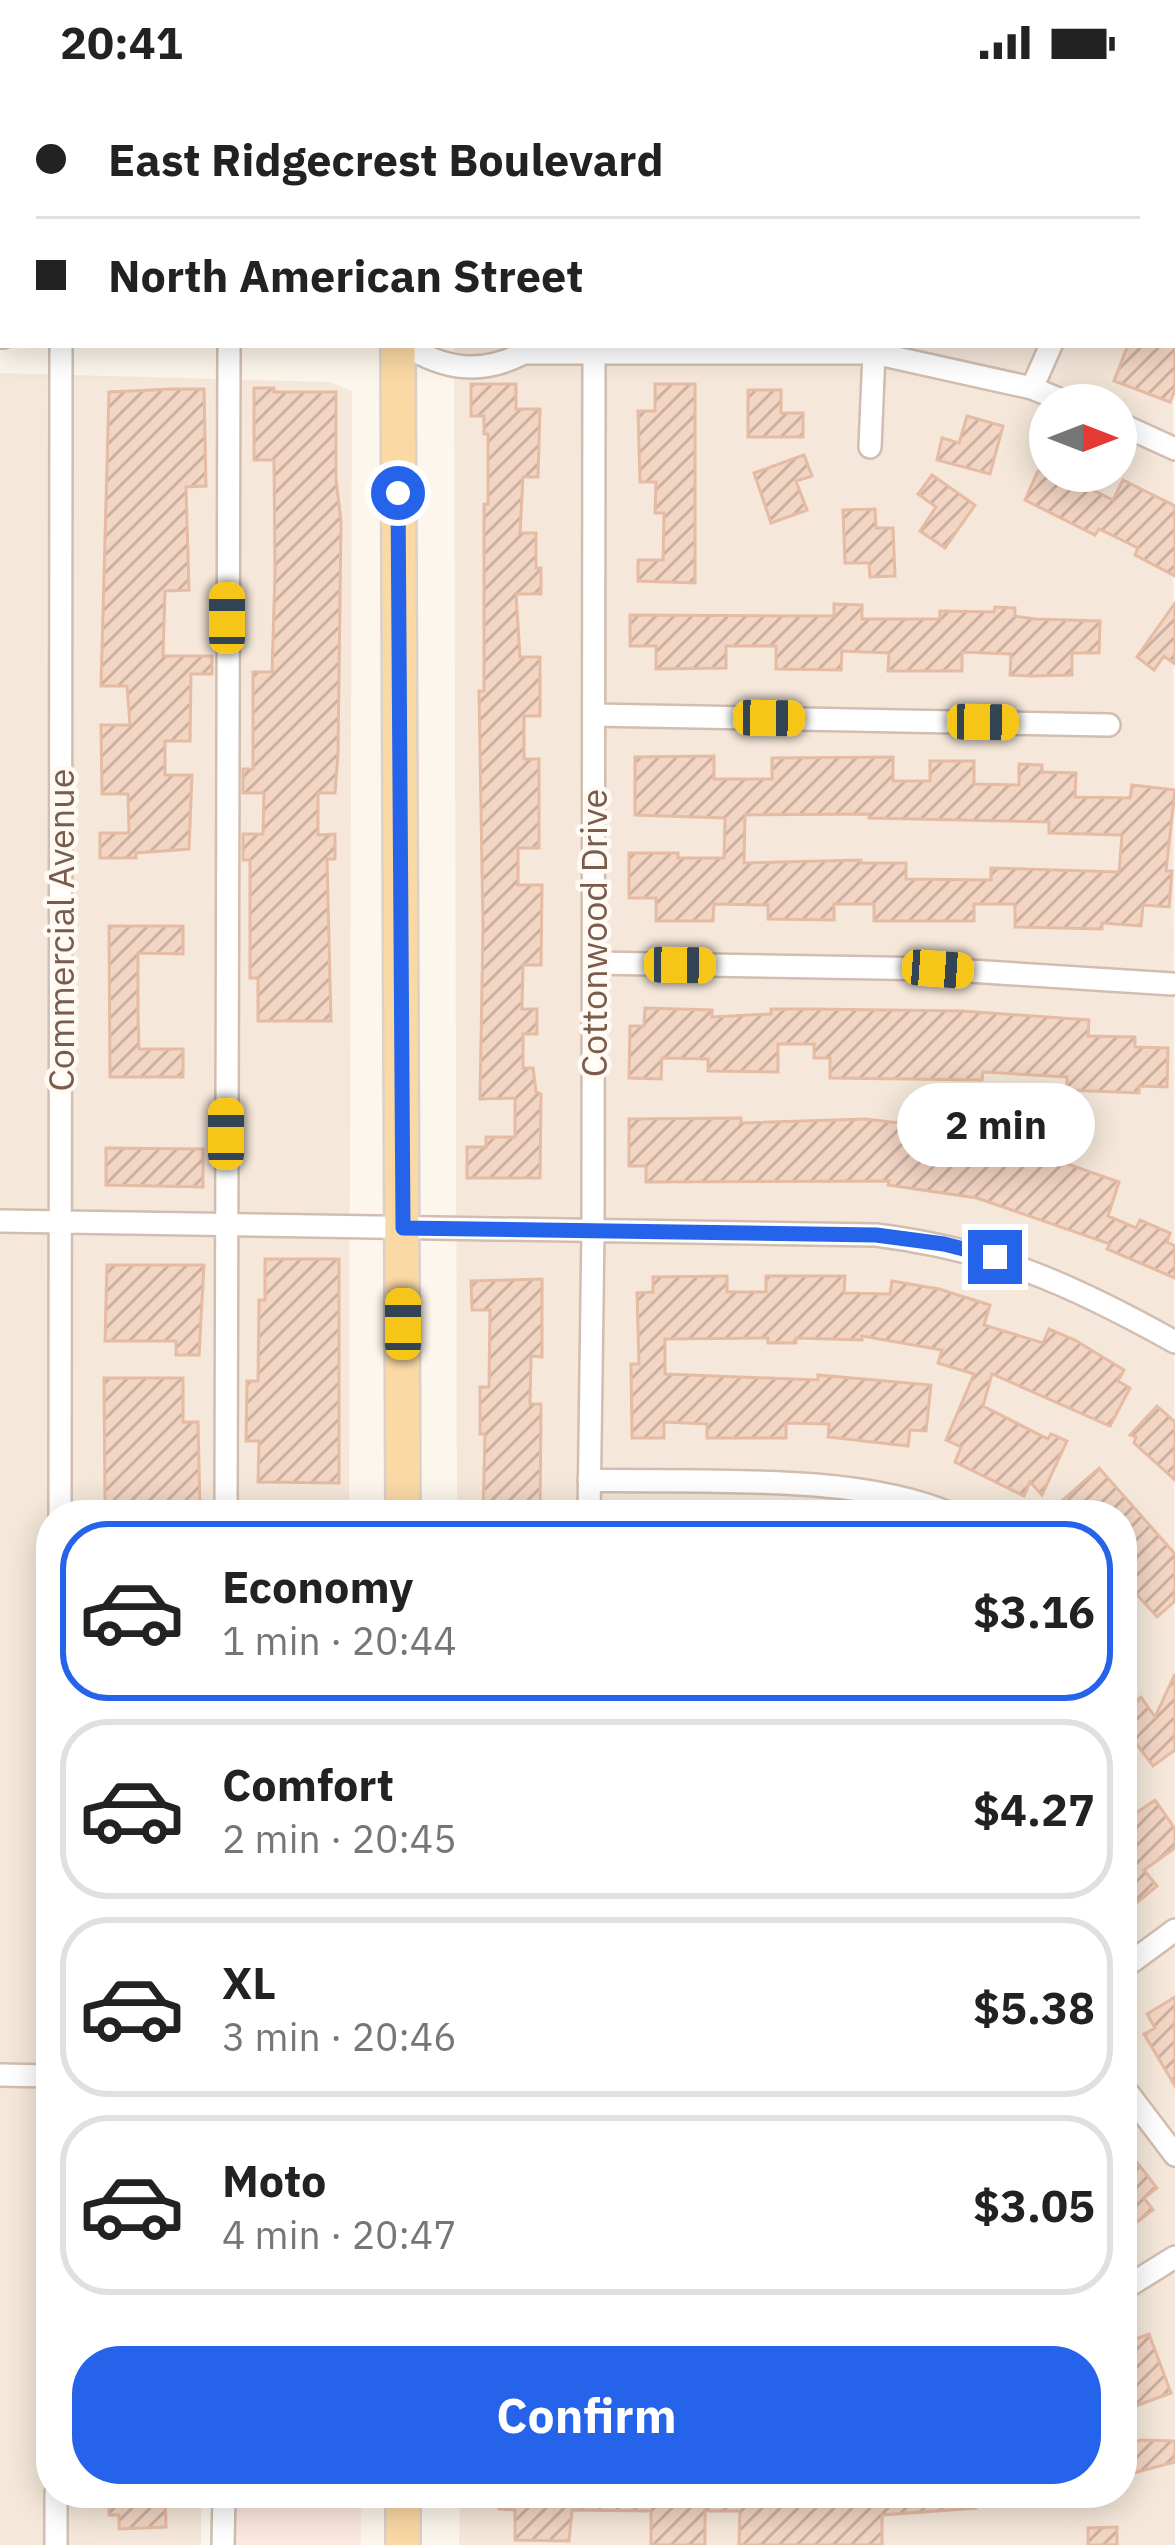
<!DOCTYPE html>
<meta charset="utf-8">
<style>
body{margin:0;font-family:"IBM Plex Sans",sans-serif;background:#f2f2f2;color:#222;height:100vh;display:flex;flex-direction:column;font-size:45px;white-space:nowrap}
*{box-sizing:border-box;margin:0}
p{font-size:39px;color:#767676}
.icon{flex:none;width:66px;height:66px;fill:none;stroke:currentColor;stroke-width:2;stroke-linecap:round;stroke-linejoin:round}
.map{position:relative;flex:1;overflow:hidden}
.panel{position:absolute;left:36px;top:1416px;width:1101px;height:1008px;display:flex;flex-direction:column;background:#fff;border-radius:48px;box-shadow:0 6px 30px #0003}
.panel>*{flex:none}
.hud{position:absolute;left:0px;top:0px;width:1176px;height:264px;box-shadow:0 6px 30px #0003;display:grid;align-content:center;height:264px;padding:0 36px;background:#fff}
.needle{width:78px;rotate:90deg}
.fabs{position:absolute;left:1029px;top:300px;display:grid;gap:24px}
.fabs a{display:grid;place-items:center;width:108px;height:108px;border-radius:50%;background:#fff;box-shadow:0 6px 30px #0003;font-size:60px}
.end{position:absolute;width:54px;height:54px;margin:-27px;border:15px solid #2563eb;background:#fff;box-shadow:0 0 0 6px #fff}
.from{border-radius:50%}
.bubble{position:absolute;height:84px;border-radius:42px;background:#fff;box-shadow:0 6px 30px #0003;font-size:39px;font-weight:700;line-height:84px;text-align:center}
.car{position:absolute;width:36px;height:72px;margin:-36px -18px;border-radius:15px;box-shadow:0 0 9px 3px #0007;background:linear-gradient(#f5c518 24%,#345 0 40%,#f5c518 0 76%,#345 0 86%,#f5c518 0)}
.hud b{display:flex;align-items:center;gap:42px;height:114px;font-size:45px}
.hud b+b{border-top:3px solid #e0e0e0}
.hud i{width:30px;height:30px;background:#222}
ul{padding:21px 0 0;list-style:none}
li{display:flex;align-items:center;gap:36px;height:180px;margin:0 24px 18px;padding:0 12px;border:6px solid #e0e0e0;border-radius:48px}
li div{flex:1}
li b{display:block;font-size:45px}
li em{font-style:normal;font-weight:700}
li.current{border-color:#2563eb}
li>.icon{width:108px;height:108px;stroke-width:1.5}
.primary-button{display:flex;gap:24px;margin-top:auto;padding:24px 36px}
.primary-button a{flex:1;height:138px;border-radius:48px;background:#2563eb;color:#fff;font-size:48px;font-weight:700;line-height:138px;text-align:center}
.status{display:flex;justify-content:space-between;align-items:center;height:84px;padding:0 60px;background:#fff;direction:ltr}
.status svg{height:33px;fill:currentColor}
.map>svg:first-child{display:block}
</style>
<div class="status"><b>20:41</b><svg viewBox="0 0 49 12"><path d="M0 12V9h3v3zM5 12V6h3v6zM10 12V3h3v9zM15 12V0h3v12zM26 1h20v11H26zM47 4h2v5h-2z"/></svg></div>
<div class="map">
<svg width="1175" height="2461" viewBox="0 0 1175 2461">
<defs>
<pattern id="building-hatch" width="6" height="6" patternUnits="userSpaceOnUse" patternTransform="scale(3)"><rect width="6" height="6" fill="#f3d5c3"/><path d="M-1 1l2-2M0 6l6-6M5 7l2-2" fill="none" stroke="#cab0a1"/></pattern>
</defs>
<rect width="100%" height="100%" fill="#fdf6ec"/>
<path fill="#f5e8da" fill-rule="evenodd" d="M0,0H216L3,3V211Z
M1173,174L1175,2461H459L460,2409H1122V1431H457L454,261H1173ZM1050,321H1116V387H1050Z
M0,289L329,298L352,307L349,1431H51V2409H201V2461H0Z"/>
<path fill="#fde8e0" d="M233,2409H361V2461H232Z"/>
<path fill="#d8ecc9" d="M459,0H1060L1067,3H459Z"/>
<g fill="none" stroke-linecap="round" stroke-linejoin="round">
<path stroke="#a5d3da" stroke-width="6" d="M968,0L973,3
M1173,140L1175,141"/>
</g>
<path fill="url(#building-hatch)" stroke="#e6bba3" stroke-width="3" fill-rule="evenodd" d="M1128,261H1175V306L1170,318L1114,297Z
M471,300H516V325H540L538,393H523L520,449H536V484H541V510H516L520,573H540V632H524V675H539V764H518V801H542L541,881H523L522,925H537V950H523V984H533L536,1008L541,1010L540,1094H467V1063H486V1053H515V1014L480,1015L483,844L479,607H484V420H488V350H484V332H471Z
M655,300H695V499L638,497V476H663L664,429H655L656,398H640L638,327H655Z
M254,304H274V308H336V395L341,438L338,670L335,709H318V751L335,750V775H327L331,937H258V894H250V776H243V750H263L264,709H243V685H253V588H272L275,490L274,376H254Z
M173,305H204L206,402L186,403L189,506L165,507L163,572H212V590H191L190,657H165V691H192L189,765L136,769V774H100V749H129L128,710H102L101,641H130L127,602H101L109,308Z
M748,306H781V329H803V353H748Z
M967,332L1003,342L990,390L937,376L942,354L959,359Z
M804,371L812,392L796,397L807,426L771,439L754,389Z
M1038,387H1055L1113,416L1123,396L1175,422V492L1135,471L1138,464L1099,445L1095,451L1025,416Z
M932,391L975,421L945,464L920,447L936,423L918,410Z
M875,425L876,444H893L895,492L870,493L869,479H845L843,426Z
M1175,519V580L1164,572L1154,586L1137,573Z
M834,520L862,521V535H940V527L994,528L995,523L1015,524V532L1035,535L1100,537L1099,569H1072V591L1032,592L1010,591L1011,570L962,568V587H888L889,569L842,567L841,586L776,585V562H726V584L656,585V562H630V531L834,532Z
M714,672V695H772V674L893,673V697H930V677H974V700L1019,701V680L1042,681V688L1076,689L1075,713L1130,714L1132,701L1175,706L1166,787H1172L1169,823L1143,821L1141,842L1102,839V845L1015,843V820H974V837H874V820H834V836L768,835V821L714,820L713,837H656V814H629V769H678V774H724L725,734L635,731V673ZM869,730V734L1049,738V749L1122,751L1119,788L991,784V796L906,795V779H861V776L744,779L745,731Z
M109,842H183V870L138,869V933L139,965H183V993H110Z
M645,924L712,926V933L771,930V925H814L962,927L1089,936L1088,952L1135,953V963L1168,964L1167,1003L1139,1002V1009L1067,1006V993L983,988L982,996L830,994V974H814V960H778V988L708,987V975L662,974L661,995L629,994L630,942H644Z
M741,1034V1039L866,1035L925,1042L924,1047L993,1054L1119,1098L1108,1132L1136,1144L1140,1136L1170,1149L1167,1158L1175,1162V1194L1107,1165L1110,1160L977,1114L888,1101L889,1097L646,1098V1082H629V1035Z
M106,1064L203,1065V1103L106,1101Z
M265,1175H339V1399L258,1398L259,1357H246L247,1297H258L259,1216H265Z
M107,1181H204L199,1271H176V1257H105Z
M727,1192V1208H766V1192H845L844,1209L890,1210L892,1197L939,1205L990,1221L984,1241L1043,1259L1049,1245L1075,1256L1124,1286L1118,1297L1130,1304L1110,1342L992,1290L983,1322L1048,1355L1051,1350L1067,1357L1042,1411L1030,1398L1024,1412L955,1378L961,1363L946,1356L974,1290L938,1279L942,1266L862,1252V1256L796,1254V1259H768V1254L665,1255V1290L818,1296V1291L931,1301L926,1347L910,1346L908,1362L828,1353L829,1340L786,1339V1354H707V1340L664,1338V1354H632L631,1280H639L637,1209L653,1208V1193Z
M542,1195V1273L531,1272L530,1320H541L540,1431H483L485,1350H480V1303H489L490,1226H472L471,1197Z
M104,1294H183V1338H198L200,1427H178V1419L105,1420Z
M1157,1322L1175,1338V1396L1134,1359L1136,1353L1130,1351Z
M1099,1384L1175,1470V1517L1157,1533L1122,1494V1431H1046Z
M1175,1590V1666L1153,1682L1122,1641V1627L1141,1613L1155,1633Z
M1155,1716L1175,1745V1764L1144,1786L1157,1802L1135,1820L1122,1803V1759L1135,1749L1126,1736Z
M1175,1913V2002L1144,1950L1155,1944L1147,1930Z
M1122,2059L1157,2104L1144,2114L1153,2126L1122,2149Z
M1149,2250L1171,2309L1127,2325L1122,2311V2260Z
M1141,2356L1175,2357V2378L1122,2392V2361Z
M109,2409H165L166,2443L119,2445V2431H109Z
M499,2409H975L976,2424L882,2431V2461H739L740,2427H705V2461H651V2427L572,2426L569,2457L515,2456V2426L499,2425Z
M1117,2443V2461H1088V2444Z"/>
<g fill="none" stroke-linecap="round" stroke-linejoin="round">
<defs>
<path id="service" d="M319,0V3"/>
<path id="minor" d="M223,0V3
M405,261C445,286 481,291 524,269H874L1032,304L1073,321
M1032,304L1051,261
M1116,338L1175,365
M870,363L874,269
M594,631L1109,641
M594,879L938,885L1172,900
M0,1137L876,1151C995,1166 1071,1200 1175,1258
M589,1396C696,1399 857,1388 953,1431
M60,1431L61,261
M226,1431L229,261
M589,1431L593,1146L594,267
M1122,1885L1175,1846
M0,1991L51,1992
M1122,2001L1175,2071
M1122,2206L1175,2173
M56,2409V2461
M223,2461L224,2409"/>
<path id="tertiary" d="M0,250H3"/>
<path id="primary" d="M409,3V0
M398,261L403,1431
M403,2461V2409"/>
</defs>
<use href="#service" stroke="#d1beb0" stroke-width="15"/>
<use href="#minor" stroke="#d1beb0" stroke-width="26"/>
<use href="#tertiary" stroke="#d1beb0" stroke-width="32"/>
<use href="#primary" stroke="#dad1cd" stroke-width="38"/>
<use href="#service" stroke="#fff" stroke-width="10"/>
<use href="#minor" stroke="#fff" stroke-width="21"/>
<use href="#tertiary" stroke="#fff" stroke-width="27"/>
<use href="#primary" stroke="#fbd9a5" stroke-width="33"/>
</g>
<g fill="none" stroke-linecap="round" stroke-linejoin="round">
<path stroke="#2563eb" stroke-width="15" d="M398,409L403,1144L876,1151L944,1160L995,1173"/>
</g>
<g text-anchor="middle" stroke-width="9" stroke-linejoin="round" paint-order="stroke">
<g font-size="36" fill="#7a5c4d" stroke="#fffaf3">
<text transform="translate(61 846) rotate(-90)" y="13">Commercial Avenue</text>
<text transform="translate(594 849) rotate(-90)" y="13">Cottonwood Drive</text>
</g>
</g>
</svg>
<div class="fabs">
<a><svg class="needle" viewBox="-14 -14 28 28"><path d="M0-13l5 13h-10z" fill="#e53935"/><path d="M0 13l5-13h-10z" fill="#767676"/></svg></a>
</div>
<i class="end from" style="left:398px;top:409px"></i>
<i class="end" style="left:995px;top:1173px"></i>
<div class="bubble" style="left:897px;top:999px;width:198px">2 min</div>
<i class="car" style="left:227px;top:534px;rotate:0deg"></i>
<i class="car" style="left:769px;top:634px;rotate:91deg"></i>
<i class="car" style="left:983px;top:638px;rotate:91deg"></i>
<i class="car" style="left:680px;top:881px;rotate:91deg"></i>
<i class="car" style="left:938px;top:885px;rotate:94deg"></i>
<i class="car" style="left:226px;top:1050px;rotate:0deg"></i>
<i class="car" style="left:403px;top:1240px;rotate:0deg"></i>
<div class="hud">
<b><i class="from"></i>East Ridgecrest Boulevard</b>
<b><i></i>North American Street</b>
</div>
<section class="panel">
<ul>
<li class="current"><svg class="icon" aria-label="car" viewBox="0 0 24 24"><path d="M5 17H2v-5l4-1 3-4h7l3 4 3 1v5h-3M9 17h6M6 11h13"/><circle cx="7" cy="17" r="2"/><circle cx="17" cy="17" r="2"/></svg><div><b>Economy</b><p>1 min · 20:44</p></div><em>$3.16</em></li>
<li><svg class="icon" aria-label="car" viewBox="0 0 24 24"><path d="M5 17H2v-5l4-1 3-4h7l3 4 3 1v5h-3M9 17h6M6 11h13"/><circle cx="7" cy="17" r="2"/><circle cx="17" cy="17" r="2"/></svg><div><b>Comfort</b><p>2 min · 20:45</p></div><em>$4.27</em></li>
<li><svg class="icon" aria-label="car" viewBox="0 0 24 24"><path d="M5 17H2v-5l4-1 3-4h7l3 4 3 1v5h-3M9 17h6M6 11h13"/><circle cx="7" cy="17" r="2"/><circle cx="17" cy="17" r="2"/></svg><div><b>XL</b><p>3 min · 20:46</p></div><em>$5.38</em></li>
<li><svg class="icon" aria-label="car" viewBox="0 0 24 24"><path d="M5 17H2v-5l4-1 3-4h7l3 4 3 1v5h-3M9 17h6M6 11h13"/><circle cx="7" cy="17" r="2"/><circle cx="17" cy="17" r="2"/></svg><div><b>Moto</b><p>4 min · 20:47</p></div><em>$3.05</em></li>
</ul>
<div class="primary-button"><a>Confirm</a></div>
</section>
</div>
